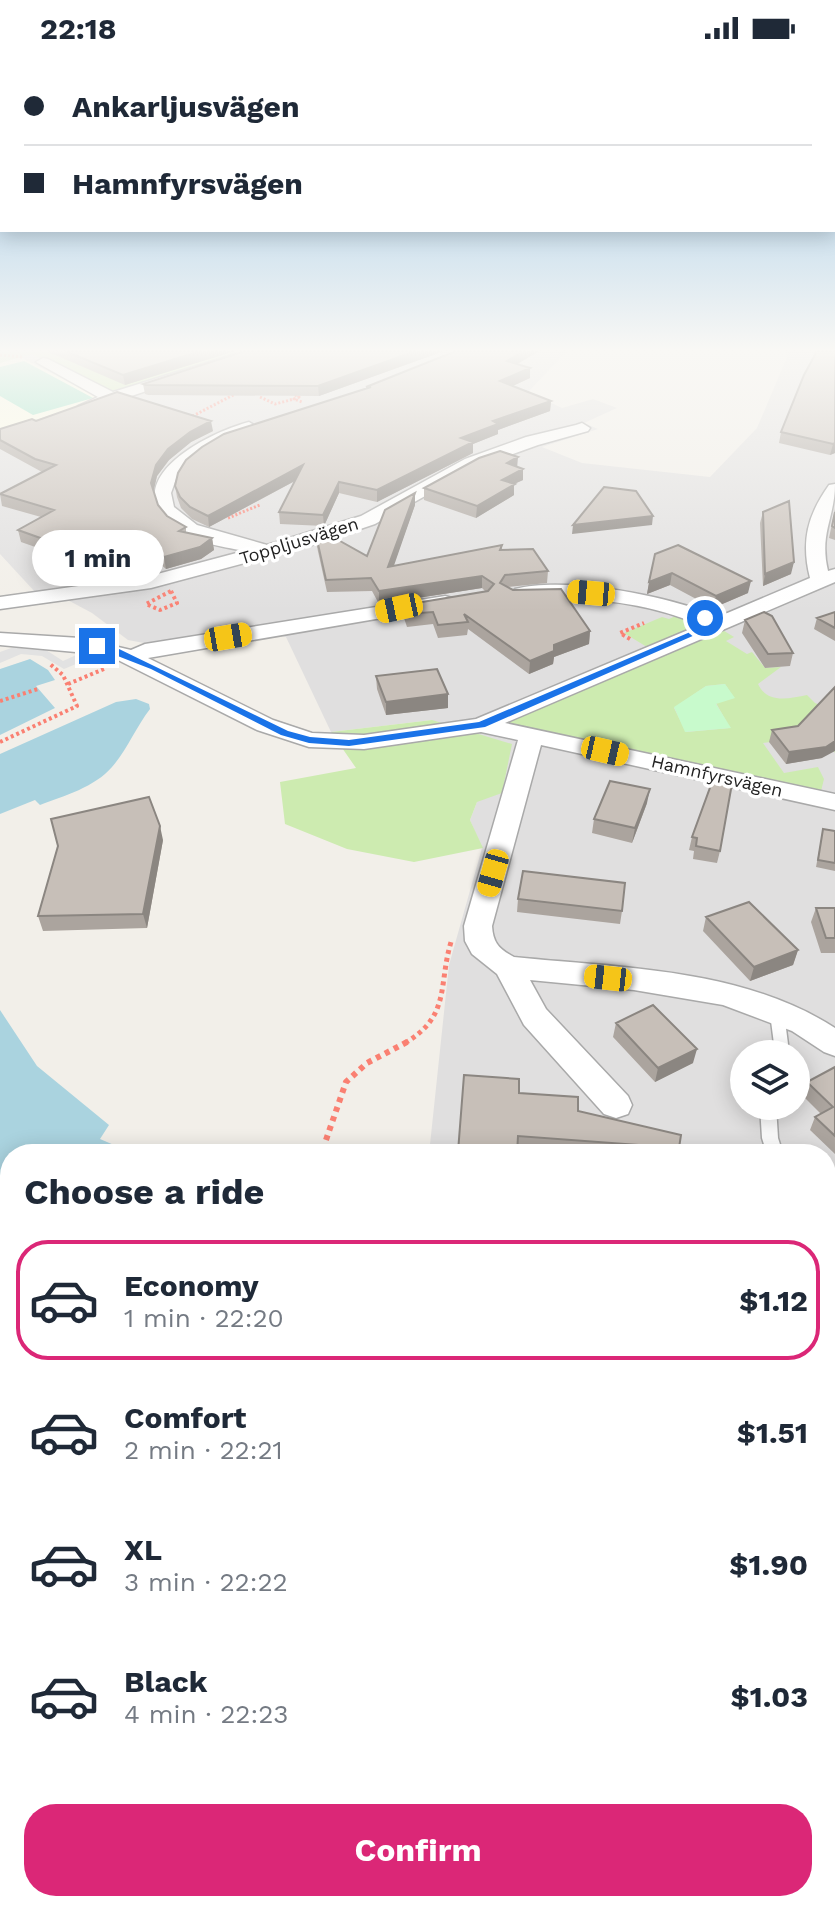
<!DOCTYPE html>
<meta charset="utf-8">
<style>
body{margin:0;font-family:"Work Sans",sans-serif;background:#f2f2f3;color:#1f2937;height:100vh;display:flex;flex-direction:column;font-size:30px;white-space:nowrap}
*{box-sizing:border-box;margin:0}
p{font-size:26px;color:#747a83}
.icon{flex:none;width:44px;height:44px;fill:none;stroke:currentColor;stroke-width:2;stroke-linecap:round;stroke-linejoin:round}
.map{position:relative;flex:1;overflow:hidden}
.side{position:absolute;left:0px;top:1088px;width:836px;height:768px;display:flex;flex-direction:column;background:#fff;border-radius:32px 32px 0 0;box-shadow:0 4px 20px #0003}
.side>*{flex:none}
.guide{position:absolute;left:0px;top:0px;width:836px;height:176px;box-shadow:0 4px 20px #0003;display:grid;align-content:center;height:176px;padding:0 24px;background:#fff}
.controls{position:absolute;left:730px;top:984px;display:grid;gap:16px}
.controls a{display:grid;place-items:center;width:80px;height:80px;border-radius:50%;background:#fff;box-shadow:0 4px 20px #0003;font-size:40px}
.end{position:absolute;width:36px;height:36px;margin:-18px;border:10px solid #1a73e8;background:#fff;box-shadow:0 0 0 4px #fff}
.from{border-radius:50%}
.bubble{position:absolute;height:56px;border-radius:28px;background:#fff;box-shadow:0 4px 20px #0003;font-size:26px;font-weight:700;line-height:56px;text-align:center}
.car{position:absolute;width:24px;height:48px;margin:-24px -12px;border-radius:10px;box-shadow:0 0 6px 2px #0007;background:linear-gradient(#f5c518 24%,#345 0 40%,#f5c518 0 76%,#345 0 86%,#f5c518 0)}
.guide b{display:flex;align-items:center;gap:28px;height:76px;font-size:30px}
.guide b+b{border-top:2px solid #e0e1e3}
.guide i{width:20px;height:20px;background:#1f2937}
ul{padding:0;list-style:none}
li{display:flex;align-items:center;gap:24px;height:120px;margin:0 16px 12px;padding:0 8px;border:4px solid transparent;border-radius:32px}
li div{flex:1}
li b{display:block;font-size:30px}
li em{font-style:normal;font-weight:700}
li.active{border-color:#db2777}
li>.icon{width:72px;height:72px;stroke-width:1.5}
h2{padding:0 24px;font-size:36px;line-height:96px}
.button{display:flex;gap:16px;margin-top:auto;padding:16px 24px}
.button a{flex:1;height:92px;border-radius:32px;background:#db2777;color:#fff;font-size:32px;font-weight:700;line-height:92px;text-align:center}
.status{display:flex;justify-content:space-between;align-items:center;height:56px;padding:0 40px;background:#fff;direction:ltr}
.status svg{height:22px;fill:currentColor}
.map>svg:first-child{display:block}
</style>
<div class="status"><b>22:18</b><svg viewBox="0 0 49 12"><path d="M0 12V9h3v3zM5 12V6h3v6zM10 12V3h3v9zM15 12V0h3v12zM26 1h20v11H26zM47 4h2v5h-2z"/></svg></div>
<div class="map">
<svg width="835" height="1856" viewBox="0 0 835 1856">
<rect width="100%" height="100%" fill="#f2efe9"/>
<path fill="#e0dfdf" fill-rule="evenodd" d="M8,295H567L528,336L562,352L593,343L617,352L584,367L598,373L542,391L582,407L710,421L757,372L787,301L785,295H835V1461L826,1459V1098H429L449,909L482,792L470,764L477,746L432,664L331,676L286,581L253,572L144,587L128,584L92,557L62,541L36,537L0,498V375L94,345L95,339ZM744,998H796V1050H744Z"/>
<path fill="#ffffe5" d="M0,295H8L95,340V345L0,375Z"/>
<path fill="#cdebb0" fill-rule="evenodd" d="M0,295H244L106,337L32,298L0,307Z
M680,558L696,567L692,572L647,591L624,577L662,561L669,563Z
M721,573L734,581L726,585L747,598L752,596L765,612L781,611L758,628C768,649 790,642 807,639L815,647L825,651L835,697L820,679L763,687L784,717L818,711L824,723L821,735L509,668L510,664ZM725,628L734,642L716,647L730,672L686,676L674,652L706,630Z
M432,664L512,688L502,737L477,746L470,764L483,792L414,806L347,793L285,768L280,726L356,712L331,676Z"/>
<path fill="#c8facc" d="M725,628L735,642L716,648L731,672L685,676L674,651L706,630Z"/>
<path fill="#88e0be" d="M24,305L93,342L33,359L0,340V311Z"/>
<path fill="#e2e2e2" d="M14,591L46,594L63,605L85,595L93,601L64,613L42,600L21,598L0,607V596Z"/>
<path fill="#aad3df" d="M30,603L48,614L55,624L36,630L55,652L0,679V613Z
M136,643L149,648L150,653C136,671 127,694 112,711C95,731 64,740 40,749L35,744L0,758V698L116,646Z
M0,954L37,1010L109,1069L100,1083L135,1098H10V1846H826V1459L835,1461V1856H0Z"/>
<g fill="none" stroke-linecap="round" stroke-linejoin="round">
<defs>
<path id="service" d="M777,952L782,953L784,957L788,988L785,998H771L774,988L770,957L772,953Z
M760,1050H776L778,1082L783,1098H767L762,1082Z"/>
<path id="minor" d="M245,295H267L86,355L78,350L98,341L36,306L43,302L48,303L113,336Z
M249,366L257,371L255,374L203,399L176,423L171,437L174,451L197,469L267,489L361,460L465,403L526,381L576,369L582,367L590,372L588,375L538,389L477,411L375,468L319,487L151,532L0,553V541L150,520L244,495C221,490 193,487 174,472C115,424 207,377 249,366Z
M835,428C835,462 819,477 828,515L835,513V526L505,667L835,738V754L541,689L492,870C493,887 499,893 514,901C621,912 742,912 835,972V1000L824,996L792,975L723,949L634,934L530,924L546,953L628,1040L632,1049L628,1058L616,1062L604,1058L524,969L497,918L472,898L465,885L464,870L518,684L481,676L364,693L309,691L257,674L108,599L0,589V577L80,582L131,594L145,588L445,540L452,542L455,546L452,550L148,602L273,664L312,677L364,679L476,663L700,569C646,545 580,540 522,543L515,541L512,537L515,533C567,520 669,540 718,561L810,522C801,486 807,460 829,429Z"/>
</defs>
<use href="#service" stroke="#a9a9a9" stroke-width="3"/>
<use href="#minor" stroke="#a9a9a9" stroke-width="3"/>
<path stroke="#fa8072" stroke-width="3" stroke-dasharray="2 2" stroke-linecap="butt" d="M0,299L23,301
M295,339L299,341L294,343L302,346
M260,341L275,348L294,343
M189,362L237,337
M228,462L260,449"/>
<path stroke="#fa8072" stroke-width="4" stroke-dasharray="3 3" stroke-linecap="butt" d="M171,535L177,547L160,554L146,548Z
M630,583L620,577L644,567
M68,628L104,613
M0,645L38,633
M0,686L77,650L63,619L50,608"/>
<path stroke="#fa8072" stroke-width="5" stroke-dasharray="4 4" stroke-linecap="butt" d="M405,987C451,960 438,929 451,886"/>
<path stroke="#fa8072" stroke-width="6" stroke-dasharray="5 5" stroke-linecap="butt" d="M326,1084L346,1026L367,1007L409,985
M674,1090L692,1098"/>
<use href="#service" fill="#fff" fill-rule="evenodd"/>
<use href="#minor" fill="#fff" fill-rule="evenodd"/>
</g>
<path fill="#aba49e" d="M46,295H235L125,329Z
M444,295L319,340L148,339L145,338L143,328Z
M835,295V397L830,399L779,387L781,376Z
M518,308L530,322L512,330L551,345L550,355L498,374V378L473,388V397L377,446L339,437L324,470L280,468L279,456L295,425L209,471L192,463L181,452L177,441L175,430L366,332V331Z
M36,365L213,375L191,386L169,404L157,420L153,435L158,449L167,460L186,471V477L212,482L214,494L201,503L166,513L152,501L135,519L103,524L63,510L61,500L21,486L18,474L41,461L2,450L0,438L42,416L0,393V373Z
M517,410L523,424L514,428V439L476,462L424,444V432Z
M415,437V449L393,510L502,489V494L548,515L547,527L507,531L590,575L589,588L554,601L553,608L529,618L468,573L467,579L438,582L433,568L407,571L404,562V549L486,536L482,532L379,548L372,535L327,536L317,491L316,479L367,500Z
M835,453V484L829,482Z
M763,456L791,518L763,530L760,467Z
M655,498L748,537L713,552L670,529L647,538Z
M835,556V585L814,573L817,562Z
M745,564L793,597L790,610L765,612L742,577Z
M376,620L448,652L386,659L377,633Z
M772,674L822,702L786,708L769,686Z
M715,718L720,795L717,807L693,803L694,795L689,794L692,781Z
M647,747L632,787L592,777L594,763Z
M823,773L835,775V815L816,811Z
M163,784L147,872L43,875L38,860Z
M518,843L622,855L620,868L517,856Z
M816,852H835V897H821L811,866Z
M706,861L798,894L793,909L750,925L703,875Z
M616,967L693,1007L655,1026L613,981Z
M835,1011V1098L810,1074L815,1061L821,1058L802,1039L807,1026Z
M519,1037L578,1055L679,1092L677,1098H566L517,1094V1098H458V1096Z
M826,1168L835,1171V1217L833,1216L834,1209L826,1207Z"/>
<path fill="#8b8681" d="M201,295H235L125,329L123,319Z
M416,295H444L319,340L318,330Z
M524,295H539L506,315L507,305Z
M530,312V322L500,336V325Z
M551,345L550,355L498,374V378L473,388V397L377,446V434L461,382L493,365Z
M211,365L213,375L191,386L169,404L157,420L153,438L151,427L156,409L168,393L190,376Z
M835,387V397L830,399L833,388Z
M518,401L517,413L507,407Z
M303,409L304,420L209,471L208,460Z
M523,413V424L514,428V439L476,462L477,450L502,424Z
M339,426V437L324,470L323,459Z
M415,437V449L389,524L388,511Z
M653,460L652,469L572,478L573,469Z
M212,482L214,494L201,503L166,513L164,501Z
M150,489L152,501L135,519L103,524L101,511Z
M794,506L791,518L763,530L765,518Z
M672,517L670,529L647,538L649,526Z
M482,520V532L379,548V535Z
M751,525L748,537L713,552L716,540Z
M590,575L589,588L554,601L553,608L529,618L530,605L554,589Z
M448,638V652L386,659V646Z
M835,685V695L822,702L786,708L789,696Z
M650,733L647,747L632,787L635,772Z
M160,770L163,784L147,872L143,858Z
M798,894L793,909L750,925L754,911Z
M697,993L693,1007L655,1026L658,1012Z"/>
<path fill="#c7bfb8" stroke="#8b8681" stroke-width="2" d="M65,295H201L123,319Z
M245,295H416L318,330L146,329L143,328Z
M456,295H524L507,305L530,312L500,325L551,345L493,365L498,368L461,382L473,386L377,434L339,426L323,459L279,456L303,409L208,460L190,451L180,441L175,430L178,417L186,404L202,391L224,378L371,331H366Z
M817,295H835V387L833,388L781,376L804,319Z
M117,336L211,365L190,376L168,393L156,409L151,427L158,449L167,460L186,471L179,475L212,482L200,491L164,501L150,489L133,507L101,511L61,498L71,493L18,474L54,454L0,438L56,409L35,403L0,384V373L32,363L36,365Z
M500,395L518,401L507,407L523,413L502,424L515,428L477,450L424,432L479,402Z
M604,431L636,435L653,460L573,469Z
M415,437L388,511L502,489L500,494L533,493L548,515L505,519L500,527L513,534L561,533L590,575L554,589V595L530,605L464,558L468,566L438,569L433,556L407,558L404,549L488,535L494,528L482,520L379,535L371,522L326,524L316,479L324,476L367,500L385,454Z
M789,445L794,506L765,518L763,456Z
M835,456V472L832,470Z
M678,489L751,525L716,540L672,517L649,526L655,498Z
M764,556L772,560L793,597L768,598L745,564Z
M835,556V572L817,562Z
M437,613L448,638L386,646L376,620Z
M835,631V685L826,691L789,696L772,674L798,670Z
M715,718L733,722L720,795L696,790L697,782L692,781Z
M610,725L650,733L635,772L594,763Z
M149,741L160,770L143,858L38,860L58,790L51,763Z
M823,773L835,775V807L818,804Z
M523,815L625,827L622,855L518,843Z
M749,846L798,894L754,911L706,861Z
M816,852H835V882H826Z
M653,949L697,993L658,1012L616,967Z
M835,1011V1080L815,1061L833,1051L807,1026Z
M464,1019L519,1023V1037L578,1041V1055L681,1079L679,1092L518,1080L517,1098L458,1096Z
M628,1092L637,1098H623Z
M826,1168L835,1171V1194L826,1191Z"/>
<linearGradient id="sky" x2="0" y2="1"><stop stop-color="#8fc0e4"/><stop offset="0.53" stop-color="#f9f8f5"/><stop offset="1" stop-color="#f9f8f5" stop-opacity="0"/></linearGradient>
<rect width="835" height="555" fill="url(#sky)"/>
<path fill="#1a73e8" d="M705,560L720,568L485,671L349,690L309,687L281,679L151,613L92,590L97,588L117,592L288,675L310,681L349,684L479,666L709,568L700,562Z"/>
<g text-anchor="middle" stroke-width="7" stroke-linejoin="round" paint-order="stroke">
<g font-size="18" fill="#222" stroke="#fff">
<text transform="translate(299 485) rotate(-17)" y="6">Toppljusvägen</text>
<text transform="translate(717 720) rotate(13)" y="6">Hamnfyrsvägen</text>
</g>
</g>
</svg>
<div class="controls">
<a><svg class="icon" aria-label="layers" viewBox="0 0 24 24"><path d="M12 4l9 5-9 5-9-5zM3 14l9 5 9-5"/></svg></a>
</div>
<i class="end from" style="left:705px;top:562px"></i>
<i class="end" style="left:97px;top:590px"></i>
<div class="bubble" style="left:32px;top:474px;width:132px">1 min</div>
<i class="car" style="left:591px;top:537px;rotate:275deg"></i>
<i class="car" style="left:399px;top:552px;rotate:258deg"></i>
<i class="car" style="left:228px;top:581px;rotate:80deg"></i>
<i class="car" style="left:605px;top:695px;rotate:103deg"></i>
<i class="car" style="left:493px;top:817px;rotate:196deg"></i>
<i class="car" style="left:608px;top:922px;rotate:276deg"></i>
<div class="guide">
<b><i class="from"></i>Ankarljusvägen</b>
<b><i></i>Hamnfyrsvägen</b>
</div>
<section class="side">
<h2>Choose a ride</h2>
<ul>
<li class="active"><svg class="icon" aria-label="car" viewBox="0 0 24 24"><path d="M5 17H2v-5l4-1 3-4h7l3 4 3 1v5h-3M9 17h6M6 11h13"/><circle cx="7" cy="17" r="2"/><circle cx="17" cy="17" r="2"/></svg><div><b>Economy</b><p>1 min · 22:20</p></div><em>$1.12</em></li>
<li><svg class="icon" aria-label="car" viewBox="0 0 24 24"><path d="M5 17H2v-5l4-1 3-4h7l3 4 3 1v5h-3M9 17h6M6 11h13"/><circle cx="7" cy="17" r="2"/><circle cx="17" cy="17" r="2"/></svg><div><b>Comfort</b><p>2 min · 22:21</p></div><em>$1.51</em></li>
<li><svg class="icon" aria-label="car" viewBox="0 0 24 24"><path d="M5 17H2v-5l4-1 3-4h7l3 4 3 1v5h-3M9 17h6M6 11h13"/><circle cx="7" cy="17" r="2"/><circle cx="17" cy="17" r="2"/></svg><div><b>XL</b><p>3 min · 22:22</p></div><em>$1.90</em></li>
<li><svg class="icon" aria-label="car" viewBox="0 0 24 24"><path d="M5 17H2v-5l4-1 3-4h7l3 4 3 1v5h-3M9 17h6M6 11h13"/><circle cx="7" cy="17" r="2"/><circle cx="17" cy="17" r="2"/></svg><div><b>Black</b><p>4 min · 22:23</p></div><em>$1.03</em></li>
</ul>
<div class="button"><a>Confirm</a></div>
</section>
</div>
